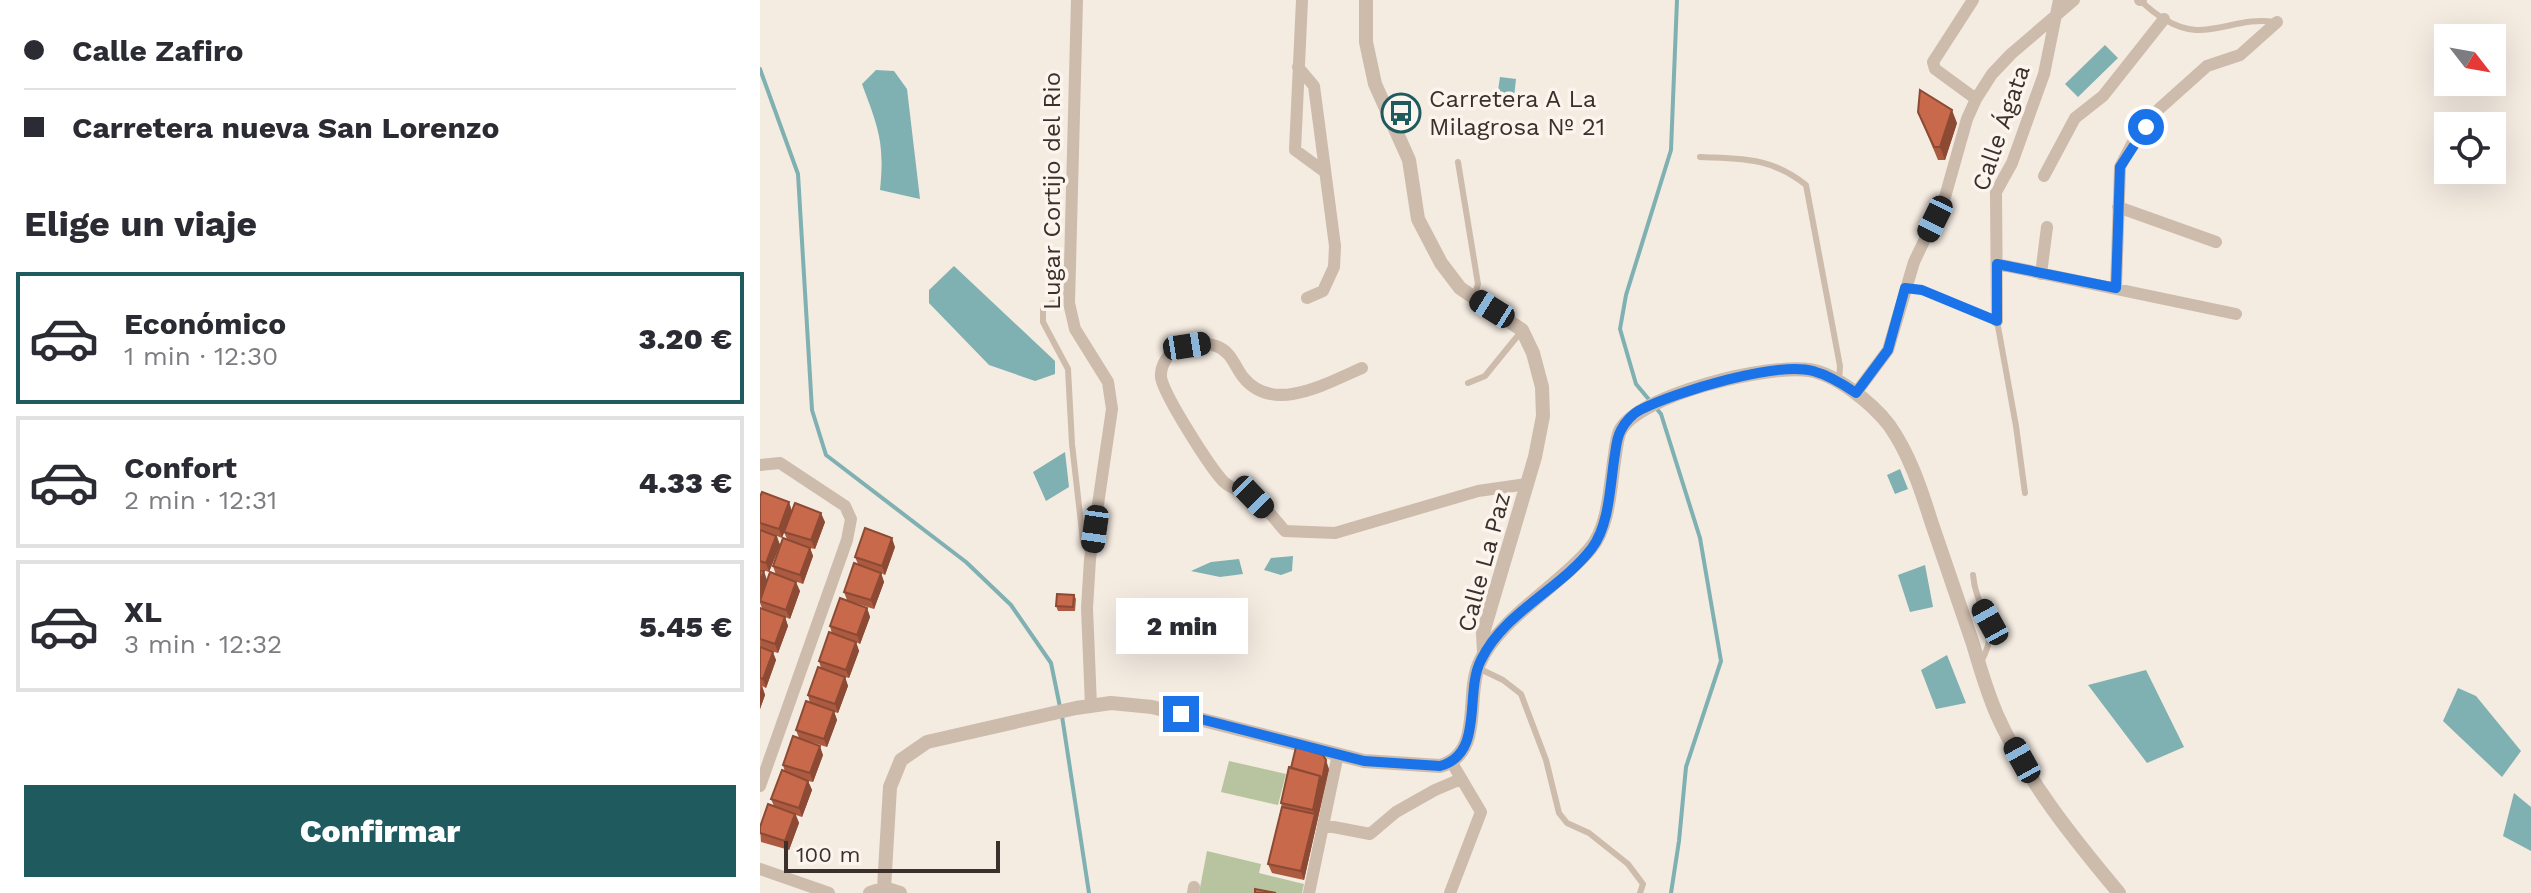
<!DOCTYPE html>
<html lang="es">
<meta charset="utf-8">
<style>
body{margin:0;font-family:"Work Sans",sans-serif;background:#f2f2f3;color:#2b2b33;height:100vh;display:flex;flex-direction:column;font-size:30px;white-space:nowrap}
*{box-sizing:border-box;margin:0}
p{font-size:26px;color:#7c7c81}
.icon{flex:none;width:44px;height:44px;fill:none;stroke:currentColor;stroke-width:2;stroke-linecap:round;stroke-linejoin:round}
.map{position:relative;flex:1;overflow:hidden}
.details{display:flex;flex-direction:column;background:#fff;width:760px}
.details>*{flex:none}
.hud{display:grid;align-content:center;height:176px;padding:0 24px;background:#fff}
.needle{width:52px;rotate:121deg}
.fabs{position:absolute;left:1674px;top:24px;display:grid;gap:16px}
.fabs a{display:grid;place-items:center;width:72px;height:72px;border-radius:0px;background:#fff;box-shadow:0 8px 32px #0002;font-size:40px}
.scale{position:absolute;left:24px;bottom:20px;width:216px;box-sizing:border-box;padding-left:8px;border:4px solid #3b302b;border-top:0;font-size:22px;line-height:28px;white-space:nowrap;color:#3b302b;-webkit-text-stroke:6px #fbf5ee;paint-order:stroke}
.end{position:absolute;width:36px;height:36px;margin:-18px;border:10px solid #1a73e8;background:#fff;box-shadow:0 0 0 4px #fff}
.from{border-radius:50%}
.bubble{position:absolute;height:56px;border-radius:0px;background:#fff;box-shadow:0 8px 32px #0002;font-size:26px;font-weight:800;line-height:56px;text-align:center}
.car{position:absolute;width:24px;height:48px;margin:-24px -12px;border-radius:10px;box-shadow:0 0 6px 2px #0007;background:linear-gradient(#222 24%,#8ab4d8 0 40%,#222 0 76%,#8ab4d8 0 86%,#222 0)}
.hud b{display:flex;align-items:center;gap:28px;height:76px;font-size:30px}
.hud b+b{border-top:2px solid #e1e1e2}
.hud i{width:20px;height:20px;background:#2b2b33}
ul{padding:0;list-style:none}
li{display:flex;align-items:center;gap:24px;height:132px;margin:0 16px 12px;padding:0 8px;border:4px solid #e1e1e2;border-radius:0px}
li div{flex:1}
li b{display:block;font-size:30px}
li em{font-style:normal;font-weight:800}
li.on{border-color:#1f5a5e}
li>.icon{width:72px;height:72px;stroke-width:1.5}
h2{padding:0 24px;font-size:36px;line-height:96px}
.action{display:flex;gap:16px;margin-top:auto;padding:16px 24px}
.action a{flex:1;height:92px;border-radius:0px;background:#1f5a5e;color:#fff;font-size:32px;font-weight:800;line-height:92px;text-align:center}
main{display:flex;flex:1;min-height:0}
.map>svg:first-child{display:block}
</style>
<main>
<section class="details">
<div class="hud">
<b><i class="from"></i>Calle Zafiro</b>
<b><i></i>Carretera nueva San Lorenzo</b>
</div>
<h2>Elige un viaje</h2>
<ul>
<li class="on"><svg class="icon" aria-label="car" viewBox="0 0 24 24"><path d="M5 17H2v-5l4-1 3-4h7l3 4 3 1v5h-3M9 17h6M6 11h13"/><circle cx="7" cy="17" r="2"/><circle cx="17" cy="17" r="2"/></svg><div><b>Económico</b><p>1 min · 12:30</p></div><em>3.20 €</em></li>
<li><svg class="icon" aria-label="car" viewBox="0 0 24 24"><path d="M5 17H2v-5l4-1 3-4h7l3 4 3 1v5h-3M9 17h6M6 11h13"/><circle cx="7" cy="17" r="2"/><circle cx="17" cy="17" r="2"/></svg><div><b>Confort</b><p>2 min · 12:31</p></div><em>4.33 €</em></li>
<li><svg class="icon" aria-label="car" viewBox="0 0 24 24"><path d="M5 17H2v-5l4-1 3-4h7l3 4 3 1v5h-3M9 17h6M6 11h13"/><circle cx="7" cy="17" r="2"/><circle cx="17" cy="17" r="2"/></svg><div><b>XL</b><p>3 min · 12:32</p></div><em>5.45 €</em></li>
</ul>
<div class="action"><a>Confirmar</a></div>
</section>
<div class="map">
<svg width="1771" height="893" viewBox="0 0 1771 893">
<rect width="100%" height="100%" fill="#f4ebe1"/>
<path fill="#b8c4a0" d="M469,761L526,774L518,805L461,792Z
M447,851L501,864L499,873L544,884L542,893H439Z"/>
<path fill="#7fb0b2" d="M1345,45L1358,58L1318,97L1305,84Z
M116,70L134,71L147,89L160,199L120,190C125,142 118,127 102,84Z
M740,77L756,79L753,106L736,104Z
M194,266L295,361V374L275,381L229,365L169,303V290Z
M305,452L309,487L286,501L273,472Z
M1140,469L1148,489L1135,494L1127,475Z
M533,556L532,571L521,575L504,570L511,558Z
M479,559L483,574L460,577L431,571L451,562Z
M1165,565L1173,607L1150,612L1138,575Z
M1187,655L1206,703L1176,709L1161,670Z
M1386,670L1424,747L1387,763L1328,685Z
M1698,688L1716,696L1761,751L1742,777L1683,721Z
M1754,793L1771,807V851L1743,836Z"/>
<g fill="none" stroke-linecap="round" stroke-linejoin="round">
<path stroke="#7fb0b2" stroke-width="4" d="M0,69L38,174L52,410L66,455L206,562L251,605L291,663L300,707
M302,716L329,893
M911,893L919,841L926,767L961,661L940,538L901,414L876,384L860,329L866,295L911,150L917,0"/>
<path stroke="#cdbbac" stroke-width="6" d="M1380,0C1394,14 1415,29 1436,30C1462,31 1486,17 1514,22
M940,157C983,159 1011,157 1046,185L1080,366L1079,381
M698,162L718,284L714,297
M1145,288L1162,290L1237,321L1256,426L1265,493
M309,303H292L283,309V322L308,369L312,444L323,541L328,552
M708,383L725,376L760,333
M1213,575C1217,617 1244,618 1221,662
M720,669L743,680L761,694L786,760L799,813L807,823L829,833L868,864L883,884L880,893"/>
<path stroke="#cdbbac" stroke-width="12" d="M317,0L309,303L315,329L348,382L352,409L330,559L327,608L331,706
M542,0L535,150L565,172
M1213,0L1173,62L1175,69L1216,99
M1380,0H1381
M538,67L554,86L575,246L574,267L563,291L547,298
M1284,176L1315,118L1343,96L1404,19
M1358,207L1456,242
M1237,264L1476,314
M1281,274L1287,227
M1356,288L1360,167L1372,144L1399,109L1447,66L1480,55L1517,22
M1237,321L1236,192L1252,163L1284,74L1299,0
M602,368C567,383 513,415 483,377C474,365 471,351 456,346C444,342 431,344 419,348C409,351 400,366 401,377C403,394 451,469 464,482C471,489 482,491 491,496C504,504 515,520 525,531L575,533L718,491L767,484
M1096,393L1128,350L1154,262L1185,197L1207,119L1216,99L1232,74L1251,54L1314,0
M0,465L20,463L85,506L91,519L87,540L0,786
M563,825L610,834L636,812L675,790L701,779
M0,869L69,893
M433,893L434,887
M549,893L578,754
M690,893L721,812L692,763"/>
<path stroke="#cdbbac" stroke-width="14" d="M606,0V42L615,84L649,160L658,219L681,263L700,288L762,330L773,353L782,387L783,416L775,457L723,633L724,652
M124,888L130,787L141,760L167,742L316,708L351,703L392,707L604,761L680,766C724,754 705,697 719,664C737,620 799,586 830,549C850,526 850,484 855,455C856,447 857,438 860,431C879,394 1009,364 1049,370C1076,374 1112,403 1129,425C1149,453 1161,489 1171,521C1185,562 1199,603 1213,644C1220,668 1227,692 1237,715C1267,781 1313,838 1359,893
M110,893L124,888L140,893"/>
</g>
<path fill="#ac5a40" d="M1158,112L1197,123L1185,160H1178Z
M0,497L32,511L65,522L55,549L50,548L53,556L43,584L20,576L40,591L30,619L25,617L28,626L18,653L11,651L16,660L6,688L2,686L5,695L0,709V608H2L0,603V570L7,580L16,575L13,566L27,539L24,532L22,538L17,536L20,545L9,572L0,569Z
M135,547L125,575L121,573L124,582L114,609L92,602L107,608L110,617L100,644L96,642L99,651L89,678L85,677L88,686L78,713L74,712L77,720L67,747L44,740L63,755L53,782L48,781L52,790L42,817L36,815L39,823L29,850L1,842L0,827L14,806L11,799L25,772L23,765L39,738L36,730L50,703L48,695L61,668L59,661L72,634L70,626L87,600L84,592L98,564L95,557Z
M314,595L316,599L315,611H298L296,606Z
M569,769L544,880L512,873L508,864L522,807L521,803Z"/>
<path fill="#8c4a34" d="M1192,110L1197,123L1185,160L1180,147Z
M29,502L32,511L22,538L19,529Z
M61,513L65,522L55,549L51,540Z
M16,536L20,545L9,572L6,563Z
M132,538L135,547L125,575L122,566Z
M50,548L53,556L43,584L40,575Z
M4,571L7,580L0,599V582Z
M121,573L124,582L114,609L111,600Z
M36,582L40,591L30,619L26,610Z
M107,608L110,617L100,644L97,635Z
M25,617L28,626L18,653L15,644Z
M96,642L99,651L89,678L86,670Z
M13,652L16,660L6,688L3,679Z
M85,677L88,686L78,713L75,704Z
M2,686L5,695L0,709V692Z
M74,711L77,720L67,747L64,739Z
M60,746L63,755L53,782L50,773Z
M566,760L569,769L544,880L541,871L555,814L553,810L560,776Z
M48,781L52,790L42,817L39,808Z
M35,814L39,823L29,850L25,841Z"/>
<path fill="#c8694b" stroke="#8c4a34" stroke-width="2" d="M1160,90L1192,110L1180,147H1174L1158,112Z
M2,492L29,502L19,529L0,523V497Z
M35,503L61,513L51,540L24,532Z
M105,528L132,538L122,566L95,557Z
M0,530L16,536L6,563L0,561Z
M23,538L50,548L40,575L13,566Z
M94,563L121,573L111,600L84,592Z
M0,570L4,571L0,582Z
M10,572L36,582L26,610L0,601Z
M297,594L314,595L313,607L296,606Z
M80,598L107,608L97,635L70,626Z
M0,608L25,617L15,644L0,639Z
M69,632L96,642L86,670L59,661Z
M0,647L13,652L3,679L0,678Z
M58,667L85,677L75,704L48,695Z
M46,701L74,711L64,739L36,730Z
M33,736L60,746L50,773L23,765Z
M536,747L563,755L566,760L562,780L560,776L531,768Z
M529,767L560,776L553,810L521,803Z
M22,770L48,781L39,808L11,799Z
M8,804L35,814L25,841L0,833V827Z
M522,807L555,814L541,871L508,864Z
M495,889L516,893H495Z"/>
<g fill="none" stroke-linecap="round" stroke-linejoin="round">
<path stroke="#1a73e8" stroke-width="10" d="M421,714L604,761L680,766C725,754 704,693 721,660C744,612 801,589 832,548C850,524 850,483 855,454C856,446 857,437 861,430C865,422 873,413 882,409C916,392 1016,361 1053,371C1068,375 1083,384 1096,393L1128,350L1145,288L1162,290L1237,321V264L1356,288L1360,167L1386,127"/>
</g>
<defs>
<symbol id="bus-ring" viewBox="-11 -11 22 22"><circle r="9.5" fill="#fbf5ee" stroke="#1f5a5e" stroke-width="1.5"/><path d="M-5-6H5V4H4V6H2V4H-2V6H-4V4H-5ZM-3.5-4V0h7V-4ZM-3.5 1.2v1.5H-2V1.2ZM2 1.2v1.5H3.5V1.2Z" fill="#1f5a5e"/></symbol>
</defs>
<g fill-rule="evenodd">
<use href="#bus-ring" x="619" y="91" width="44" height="44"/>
</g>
<g text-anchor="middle" stroke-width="7" stroke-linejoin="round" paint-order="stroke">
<g font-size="24" fill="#3b302b" stroke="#fbf5ee" text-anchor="start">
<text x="669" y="107">Carretera A La<tspan x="669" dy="28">Milagrosa Nº 21</tspan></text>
</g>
<g font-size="24" fill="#3b302b" stroke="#fbf5ee">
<text transform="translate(1241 128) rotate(-71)" y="8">Calle Ágata</text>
<text transform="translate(292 191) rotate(-90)" y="8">Lugar Cortijo del Rio</text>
<text transform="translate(724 562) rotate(-75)" y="8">Calle La Paz</text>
</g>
</g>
</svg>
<div class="fabs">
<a><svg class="needle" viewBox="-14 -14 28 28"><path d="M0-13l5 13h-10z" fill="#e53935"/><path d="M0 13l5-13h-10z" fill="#7c7c81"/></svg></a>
<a><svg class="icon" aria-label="locate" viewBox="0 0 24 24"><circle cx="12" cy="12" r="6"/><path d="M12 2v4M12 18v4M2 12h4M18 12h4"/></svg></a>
</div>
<div class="scale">100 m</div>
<i class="end from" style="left:1386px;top:127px"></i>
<i class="end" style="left:421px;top:714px"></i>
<div class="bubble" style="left:356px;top:598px;width:132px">2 min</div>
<i class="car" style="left:1175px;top:219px;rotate:206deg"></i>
<i class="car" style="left:732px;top:309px;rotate:302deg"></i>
<i class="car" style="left:427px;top:346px;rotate:81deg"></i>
<i class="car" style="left:493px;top:497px;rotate:136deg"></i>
<i class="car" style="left:335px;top:529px;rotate:188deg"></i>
<i class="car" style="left:1230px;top:622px;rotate:331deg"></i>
<i class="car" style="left:1262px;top:760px;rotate:331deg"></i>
</div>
</main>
